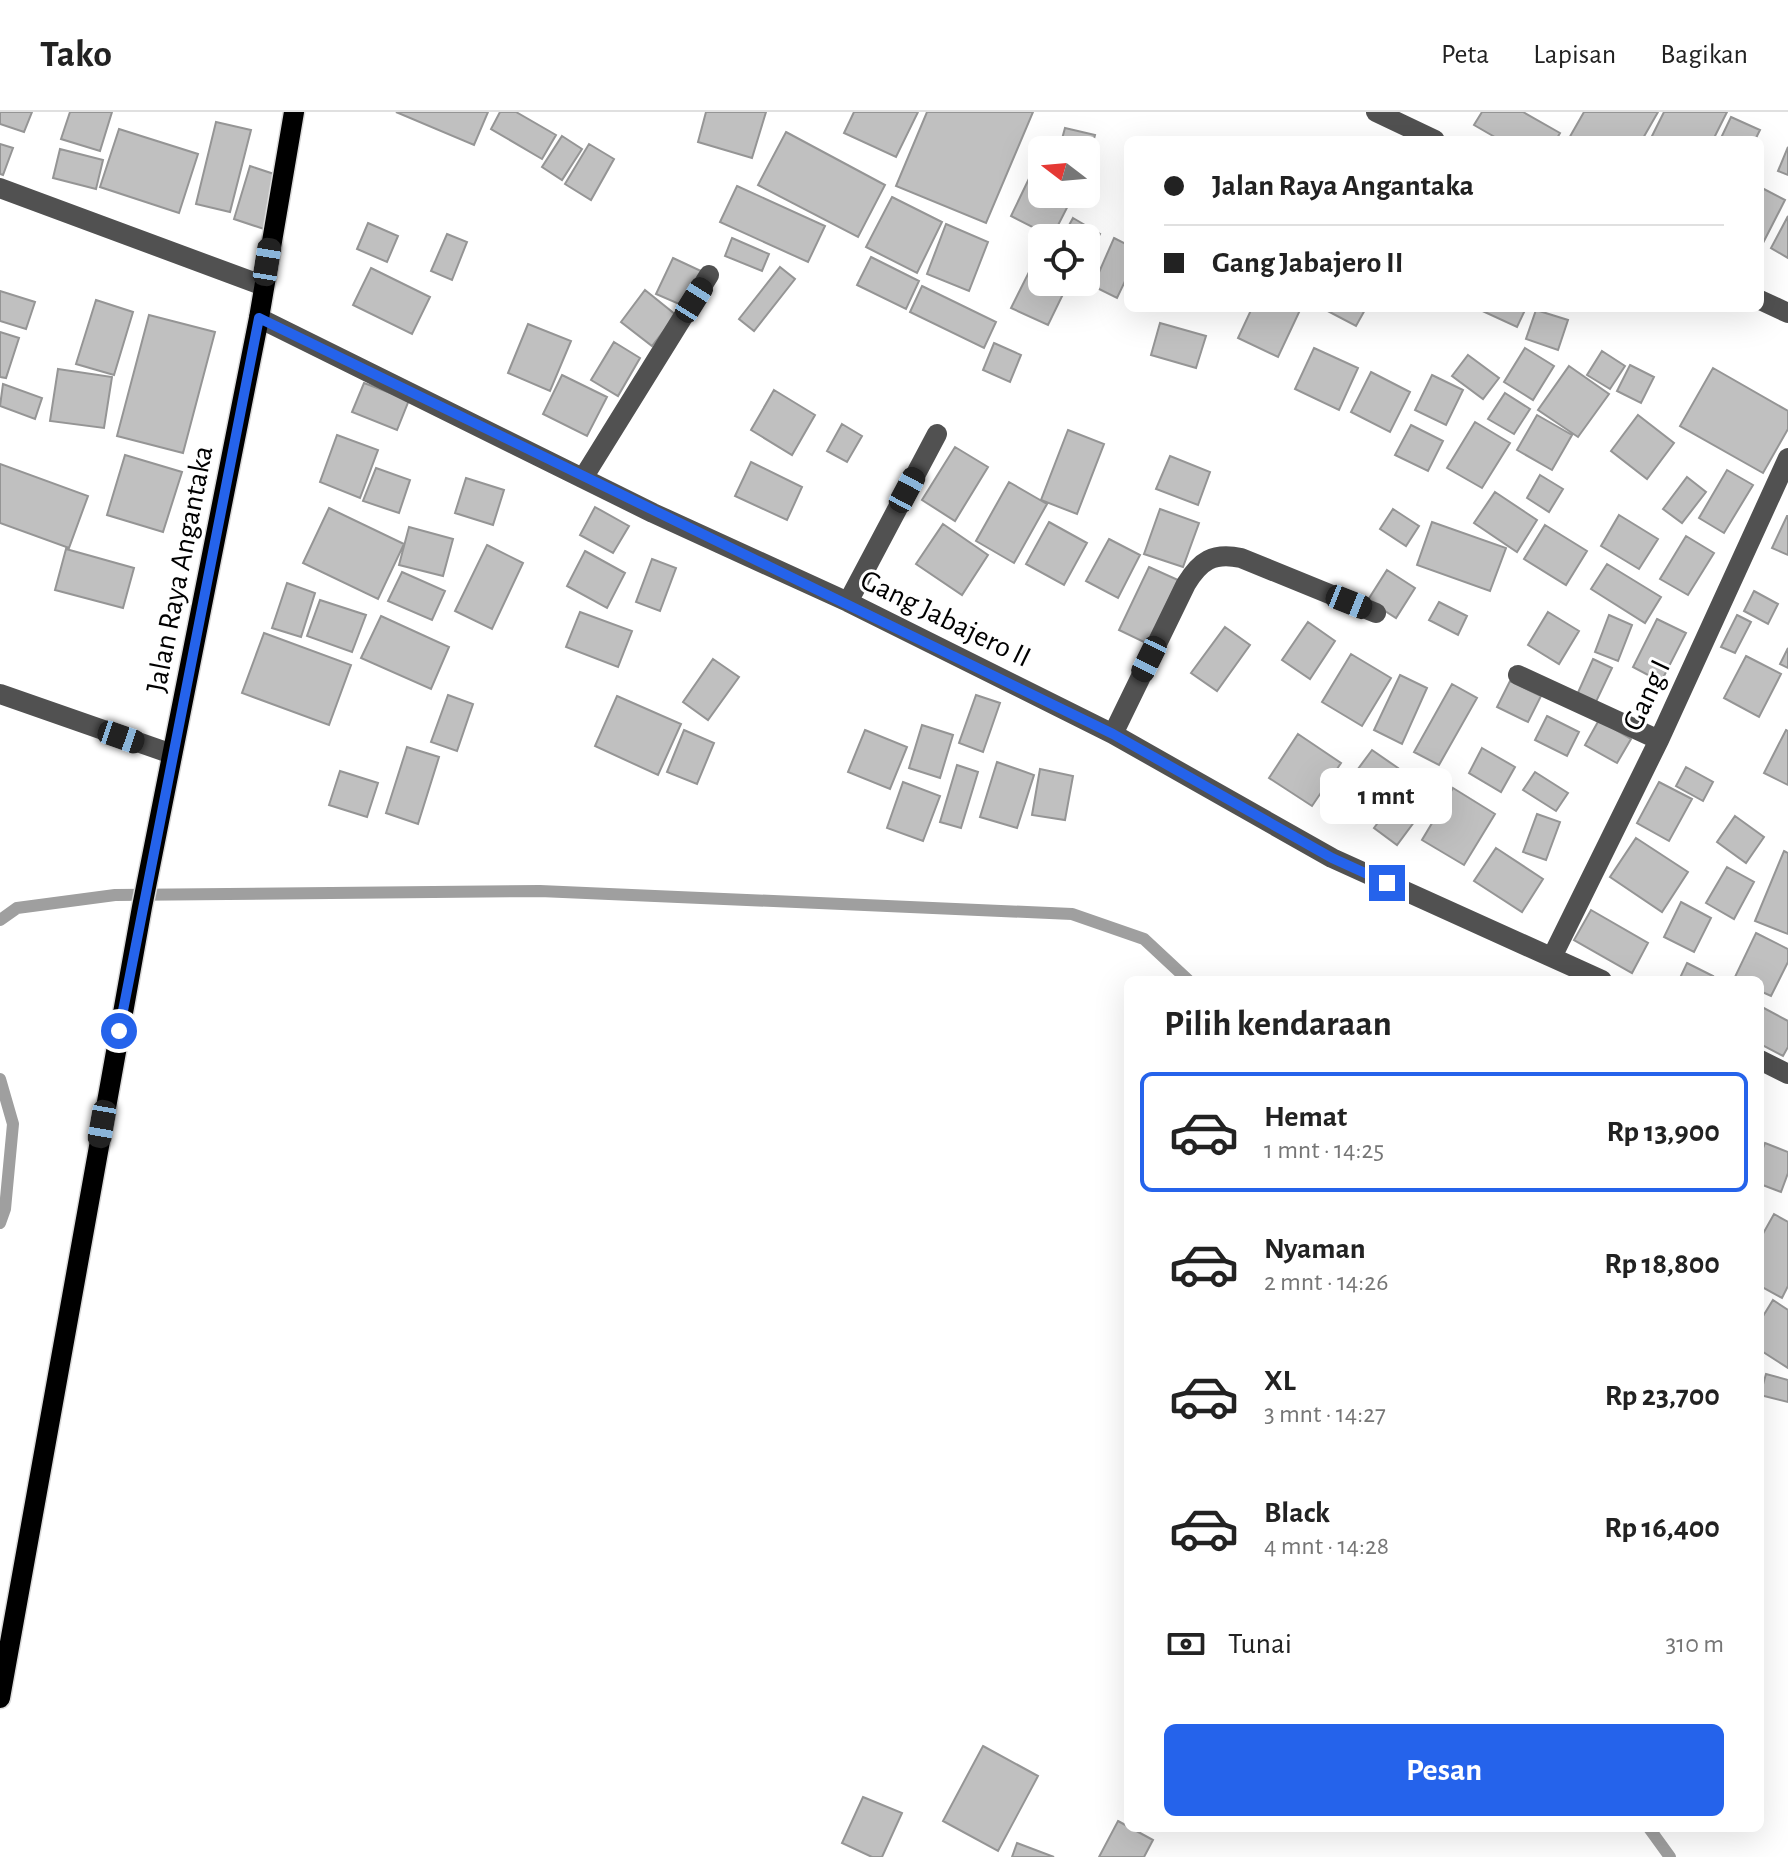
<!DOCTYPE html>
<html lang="id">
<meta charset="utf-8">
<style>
body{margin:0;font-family:"Alegreya Sans",sans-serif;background:#f2f2f2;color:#222;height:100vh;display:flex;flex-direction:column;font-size:30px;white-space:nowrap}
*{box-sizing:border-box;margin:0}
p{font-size:26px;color:#767676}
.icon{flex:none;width:44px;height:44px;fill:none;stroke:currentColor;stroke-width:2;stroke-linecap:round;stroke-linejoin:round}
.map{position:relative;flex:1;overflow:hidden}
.panel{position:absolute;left:1124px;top:864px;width:640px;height:856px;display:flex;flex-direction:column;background:#fff;border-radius:12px;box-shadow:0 8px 32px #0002}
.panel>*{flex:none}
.top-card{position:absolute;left:1124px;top:24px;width:640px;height:176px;border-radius:12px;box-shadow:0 8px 32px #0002;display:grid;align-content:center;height:176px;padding:0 40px;background:#fff}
.needle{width:52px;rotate:286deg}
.controls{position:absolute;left:1028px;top:24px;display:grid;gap:16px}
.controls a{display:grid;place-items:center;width:72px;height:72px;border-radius:12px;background:#fff;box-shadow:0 8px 32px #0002;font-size:40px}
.end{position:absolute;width:36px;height:36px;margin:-18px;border:10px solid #2563eb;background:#fff;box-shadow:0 0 0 4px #fff}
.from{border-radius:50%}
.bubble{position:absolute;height:56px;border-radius:12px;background:#fff;box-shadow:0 8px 32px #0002;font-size:26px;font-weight:700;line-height:56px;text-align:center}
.car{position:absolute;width:24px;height:48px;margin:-24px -12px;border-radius:10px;box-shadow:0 0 6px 2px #0007;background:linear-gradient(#222 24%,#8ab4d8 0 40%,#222 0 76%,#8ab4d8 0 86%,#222 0)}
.top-card b{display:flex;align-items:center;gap:28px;height:76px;font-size:30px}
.top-card b+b{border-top:2px solid #e0e0e0}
.top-card i{width:20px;height:20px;background:#222}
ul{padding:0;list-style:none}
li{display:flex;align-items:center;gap:24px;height:120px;margin:0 16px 12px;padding:0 24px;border:4px solid transparent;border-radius:12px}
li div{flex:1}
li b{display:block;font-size:30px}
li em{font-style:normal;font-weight:700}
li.current{border-color:#2563eb}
li>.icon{width:72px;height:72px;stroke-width:1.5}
h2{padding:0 40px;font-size:36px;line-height:96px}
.pay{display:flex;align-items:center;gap:20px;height:88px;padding:0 40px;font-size:30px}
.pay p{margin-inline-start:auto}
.cta{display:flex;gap:16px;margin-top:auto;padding:16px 40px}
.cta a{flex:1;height:92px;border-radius:12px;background:#2563eb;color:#fff;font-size:32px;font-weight:700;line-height:92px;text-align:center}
header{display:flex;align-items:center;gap:48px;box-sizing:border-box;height:112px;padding:0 40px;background:#fff;border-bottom:2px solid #e0e0e0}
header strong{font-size:38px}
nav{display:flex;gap:44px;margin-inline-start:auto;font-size:28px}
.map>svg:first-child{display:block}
</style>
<header>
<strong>Tako</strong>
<nav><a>Peta</a><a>Lapisan</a><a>Bagikan</a></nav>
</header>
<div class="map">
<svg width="1788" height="1745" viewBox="0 0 1788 1745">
<rect width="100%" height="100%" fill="#fff"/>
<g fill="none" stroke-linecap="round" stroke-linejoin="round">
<path stroke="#9f9f9f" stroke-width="12" d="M0,808L17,796L115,783L540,779L1072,802L1144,827L1188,868
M0,967L13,1012L5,1097L0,1111
M1649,1716L1670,1745"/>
</g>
<path fill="#c0c0c0" stroke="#959595" stroke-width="2" d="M0,0H32L24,20L0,12Z
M70,0H112L100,39L61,27Z
M396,0H488L474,33Z
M500,0H516L556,23L542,47L491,17Z
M706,0H766L752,46L698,30Z
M854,0H918L896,45L844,21Z
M927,0H1033L986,111L896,74Z
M1482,0H1523L1560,21L1556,28H1500L1474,13Z
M1584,0H1658L1642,28H1568Z
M1664,0H1727L1713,28H1650Z
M1731,5L1760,18L1755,28H1720Z
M216,10L251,18L230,100L196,92Z
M1065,16L1095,23L1087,53L1086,38H1059Z
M119,17L198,42L179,101L100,75Z
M786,20L885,73L858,125L758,73Z
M562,24L582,37L562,68L542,55Z
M0,32L13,36L3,63L0,62Z
M589,32L614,47L591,88L565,72Z
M1788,35V63L1778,59Z
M60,37L103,48L96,77L53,66Z
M1037,50L1042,53V82H1074L1052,125L1011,104Z
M250,54L280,64L264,117L234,107Z
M737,74L825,114L808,150L720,110Z
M1760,75L1785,88L1763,131L1760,129Z
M892,85L942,110L917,161L866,135Z
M1788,104V146L1771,136Z
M1073,106L1100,122L1090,141L1086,139V126H1062Z
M368,111L398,124L387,150L357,137Z
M946,112L988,130L969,179L927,162Z
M447,122L467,130L452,168L431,159Z
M732,126L769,142L762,159L725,144Z
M1114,126L1128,133V163L1117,186L1093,174Z
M871,145L919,169L906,197L857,173Z
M673,146L701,159L686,195L656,182Z
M780,155L795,167L754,219L739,207Z
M371,156L430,185L412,222L353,193Z
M1029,160L1042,170L1065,178L1048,213L1011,196Z
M922,174L996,210L984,236L910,200Z
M645,178L676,203L652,234L621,210Z
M0,179L35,190L26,217L0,209Z
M96,188L133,200L114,263L76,252Z
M1252,196H1301L1278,245L1238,226Z
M1322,196H1366L1356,214Z
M1476,196H1526L1517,215Z
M1536,198L1568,208L1558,238L1526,227Z
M149,203L215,220L183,341L117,324Z
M1160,211L1206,224L1196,256L1151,243Z
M528,212L571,229L550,279L508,261Z
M0,220L19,226L6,266L0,265Z
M614,230L640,246L618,284L591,268Z
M994,231L1021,243L1010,270L983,258Z
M1314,236L1358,256L1339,298L1295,277Z
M1525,236L1554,254L1533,288L1504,270Z
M1602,239L1625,254L1610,277L1587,263Z
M1468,243L1499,266L1483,287L1452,264Z
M1630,253L1654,265L1641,291L1617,279Z
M1569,254L1609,282L1578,325L1538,298Z
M1713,256L1788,299V317L1763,361L1680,314Z
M58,257L112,265L104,316L50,309Z
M1371,260L1410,280L1390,320L1351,300Z
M562,263L607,285L587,324L543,302Z
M1432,263L1463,278L1446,313L1415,298Z
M364,271L409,288L397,318L352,300Z
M3,272L42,286L35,307L0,294Z
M774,278L815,303L792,343L751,318Z
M1505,281L1530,297L1514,322L1488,307Z
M1537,303L1572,323L1552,358L1517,338Z
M1638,303L1674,331L1647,367L1611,339Z
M1475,310L1510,331L1482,376L1447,356Z
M842,312L862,324L847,350L827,339Z
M1411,313L1443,329L1428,359L1395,343Z
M1068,318L1104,332L1077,402L1041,388Z
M337,323L378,338L360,386L320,370Z
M955,335L988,355L955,409L922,388Z
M125,343L182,360L163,420L107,403Z
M1170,344L1210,360L1198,393L1156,377Z
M751,350L802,375L787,408L735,384Z
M0,352L88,384L69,436L0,411Z
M376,356L410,368L399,401L363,389Z
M1727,358L1753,373L1724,421L1699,406Z
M1540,363L1563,377L1549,400L1527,386Z
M1687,365L1706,380L1682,411L1663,397Z
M466,366L504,378L493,413L455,401Z
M1009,370L1047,392L1014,451L976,429Z
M1495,380L1537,408L1517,440L1474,411Z
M595,395L629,414L613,441L580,423Z
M329,396L404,432L378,487L303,451Z
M1160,397L1199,411L1183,455L1144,442Z
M1393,397L1419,414L1406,434L1380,417Z
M1619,403L1658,427L1639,457L1601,434Z
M1787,404H1788V443L1772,436Z
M1049,410L1087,431L1064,473L1026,452Z
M1432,410L1506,436L1490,479L1417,453Z
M943,412L988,443L962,483L916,452Z
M1545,413L1587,439L1566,473L1524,447Z
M409,415L453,427L443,464L399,453Z
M1686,424L1714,441L1688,483L1660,467Z
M1109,427L1140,443L1118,486L1086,469Z
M487,433L523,451L492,517L455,499Z
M66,437L134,456L123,496L55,478Z
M585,439L625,461L607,496L567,474Z
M652,447L676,456L660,499L636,490Z
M1607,452L1661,485L1645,511L1591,477Z
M1149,455L1178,468L1148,532L1119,518Z
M1387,458L1415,476L1396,506L1368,488Z
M402,460L445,479L432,508L388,489Z
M287,471L315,481L301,525L272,516Z
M1754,479L1778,492L1768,512L1744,499Z
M320,488L366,503L352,540L307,524Z
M1439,490L1467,504L1458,523L1429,508Z
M580,500L632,519L618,555L566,535Z
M1548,500L1579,519L1559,552L1528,533Z
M1609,503L1632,513L1618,549L1595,540Z
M1737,503L1751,510L1735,541L1721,535Z
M381,504L449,535L431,577L361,546Z
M1657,507L1686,521L1661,570L1633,555Z
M1308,510L1335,529L1310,567L1282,548Z
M1225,515L1250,533L1217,579L1191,561Z
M264,521L351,553L329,613L242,581Z
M1788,536V556L1780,552Z
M1351,542L1391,566L1362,614L1322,590Z
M1746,544L1781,562L1759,605L1724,586Z
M713,547L739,565L708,608L683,590Z
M1593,547L1612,556L1594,594L1576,585Z
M1400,563L1427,576L1402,632L1374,618Z
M1510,569L1541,584L1528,610L1497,595Z
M1452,572L1477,586L1439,653L1414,640Z
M448,583L473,592L457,639L431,630Z
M976,583L1000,591L983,640L959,631Z
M617,584L681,612L658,663L595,634Z
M1547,604L1579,620L1567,644L1535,628Z
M1599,608L1631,627L1617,651L1585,633Z
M922,613L953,623L940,666L909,656Z
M684,618L714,631L697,672L667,660Z
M865,618L907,635L890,677L848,660Z
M1786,618L1788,619V673L1764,661Z
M1298,622L1341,651L1312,694L1269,666Z
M407,635L439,645L418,712L386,701Z
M1482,636L1515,655L1501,680L1469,661Z
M1372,638L1398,656L1367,699L1341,680Z
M997,650L1034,663L1017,716L980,705Z
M957,653L978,660L961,716L940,710Z
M1686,655L1713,670L1703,689L1676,674Z
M1040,657L1073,664L1065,708L1032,703Z
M340,659L378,671L367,705L329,693Z
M1535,660L1568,681L1556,699L1523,678Z
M903,670L940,684L923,729L887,716Z
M1659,670L1692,687L1669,729L1637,711Z
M1406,673L1429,690L1397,733L1374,716Z
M1453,676L1495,702L1464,753L1422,728Z
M1537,702L1560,710L1546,748L1523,740Z
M1735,704L1764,725L1746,751L1717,730Z
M1636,726L1688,760L1662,800L1610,765Z
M1496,736L1543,767L1522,800L1474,769Z
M1784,739L1788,741V822L1755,809Z
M1727,755L1754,770L1734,807L1706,791Z
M1681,790L1711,806L1694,840L1664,825Z
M1591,798L1648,831L1632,861L1574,828Z
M1756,821L1788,837V850L1771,884L1760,879V868L1734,867Z
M1687,851L1713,864L1711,868H1679Z
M1760,894L1788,909V935L1783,944L1760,932Z
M1765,1031L1788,1040V1061L1781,1080L1760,1072V1044Z
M1774,1102L1788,1110V1174L1782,1186L1760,1174V1127Z
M1773,1188L1788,1198V1256L1760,1238V1209Z
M1766,1262L1788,1268V1290L1760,1283Z
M983,1634L1038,1664L998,1739L943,1709Z
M863,1685L902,1701L882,1745H872L842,1731Z
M1118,1709L1153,1728L1144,1745H1099Z
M1017,1731L1054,1745H1012Z"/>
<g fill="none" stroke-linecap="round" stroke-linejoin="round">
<defs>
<path id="major" d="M0,1586L142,795L259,206L294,0"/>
</defs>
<use href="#major" stroke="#dbdbdb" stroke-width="23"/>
<path stroke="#515151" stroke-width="20" d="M1376,0L1435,28
M0,76L264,174
M1760,188L1788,201
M259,206L653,401L848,490L1113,622L1332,746L1602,868
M583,366L709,163
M848,490L937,322
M1518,563L1659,628
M0,582L172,642
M1113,622L1186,472C1200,449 1213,440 1241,446L1376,501
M1553,843L1659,628L1788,346
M1760,948L1788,962"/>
<use href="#major" stroke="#000" stroke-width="20"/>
</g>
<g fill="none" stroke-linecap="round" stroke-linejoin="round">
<path stroke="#2563eb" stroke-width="10" d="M119,919L259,206L1113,622L1332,746L1387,771"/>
</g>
<g text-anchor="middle" stroke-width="6" stroke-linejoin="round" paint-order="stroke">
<g font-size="30" fill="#000" stroke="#fff">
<text transform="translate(179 457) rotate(-79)" y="10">Jalan Raya Angantaka</text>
<text transform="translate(946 506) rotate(26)" y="10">Gang Jabajero II</text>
<text transform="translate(1646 583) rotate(-65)" y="10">Gang I</text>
</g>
</g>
</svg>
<div class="controls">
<a><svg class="needle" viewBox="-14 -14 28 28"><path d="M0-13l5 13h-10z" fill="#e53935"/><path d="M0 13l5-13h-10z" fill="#767676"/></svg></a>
<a><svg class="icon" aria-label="locate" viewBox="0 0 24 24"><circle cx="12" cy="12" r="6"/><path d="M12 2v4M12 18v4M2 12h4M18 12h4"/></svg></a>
</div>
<i class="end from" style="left:119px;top:919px"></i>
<i class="end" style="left:1387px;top:771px"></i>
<div class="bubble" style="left:1320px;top:656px;width:132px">1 mnt</div>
<i class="car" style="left:267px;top:150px;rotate:9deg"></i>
<i class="car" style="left:694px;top:188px;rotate:32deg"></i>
<i class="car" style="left:907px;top:378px;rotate:28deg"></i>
<i class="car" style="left:1349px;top:490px;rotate:112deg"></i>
<i class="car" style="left:1149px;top:547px;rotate:206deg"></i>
<i class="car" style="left:121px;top:625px;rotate:109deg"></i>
<i class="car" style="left:102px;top:1012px;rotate:190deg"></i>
<div class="top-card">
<b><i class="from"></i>Jalan Raya Angantaka</b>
<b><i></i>Gang Jabajero II</b>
</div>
<section class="panel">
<h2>Pilih kendaraan</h2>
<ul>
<li class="current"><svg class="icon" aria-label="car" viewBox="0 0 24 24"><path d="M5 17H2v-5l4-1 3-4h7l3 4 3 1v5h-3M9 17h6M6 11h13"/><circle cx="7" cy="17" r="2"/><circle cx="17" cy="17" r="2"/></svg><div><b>Hemat</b><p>1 mnt · 14:25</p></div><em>Rp 13,900</em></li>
<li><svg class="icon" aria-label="car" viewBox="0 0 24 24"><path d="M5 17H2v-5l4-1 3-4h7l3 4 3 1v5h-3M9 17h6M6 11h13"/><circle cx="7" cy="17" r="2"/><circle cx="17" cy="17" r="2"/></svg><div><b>Nyaman</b><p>2 mnt · 14:26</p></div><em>Rp 18,800</em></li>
<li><svg class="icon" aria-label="car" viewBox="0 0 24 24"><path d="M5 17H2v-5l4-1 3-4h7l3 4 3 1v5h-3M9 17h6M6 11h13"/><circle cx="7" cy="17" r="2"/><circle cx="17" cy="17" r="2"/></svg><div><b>XL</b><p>3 mnt · 14:27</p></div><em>Rp 23,700</em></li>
<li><svg class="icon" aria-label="car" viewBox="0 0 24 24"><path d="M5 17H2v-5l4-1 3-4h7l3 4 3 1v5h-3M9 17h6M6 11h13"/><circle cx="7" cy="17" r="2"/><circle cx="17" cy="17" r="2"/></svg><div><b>Black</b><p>4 mnt · 14:28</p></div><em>Rp 16,400</em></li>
</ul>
<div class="pay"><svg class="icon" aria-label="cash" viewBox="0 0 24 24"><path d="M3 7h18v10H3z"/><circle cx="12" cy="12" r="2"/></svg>Tunai<p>310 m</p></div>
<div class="cta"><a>Pesan</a></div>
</section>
</div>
